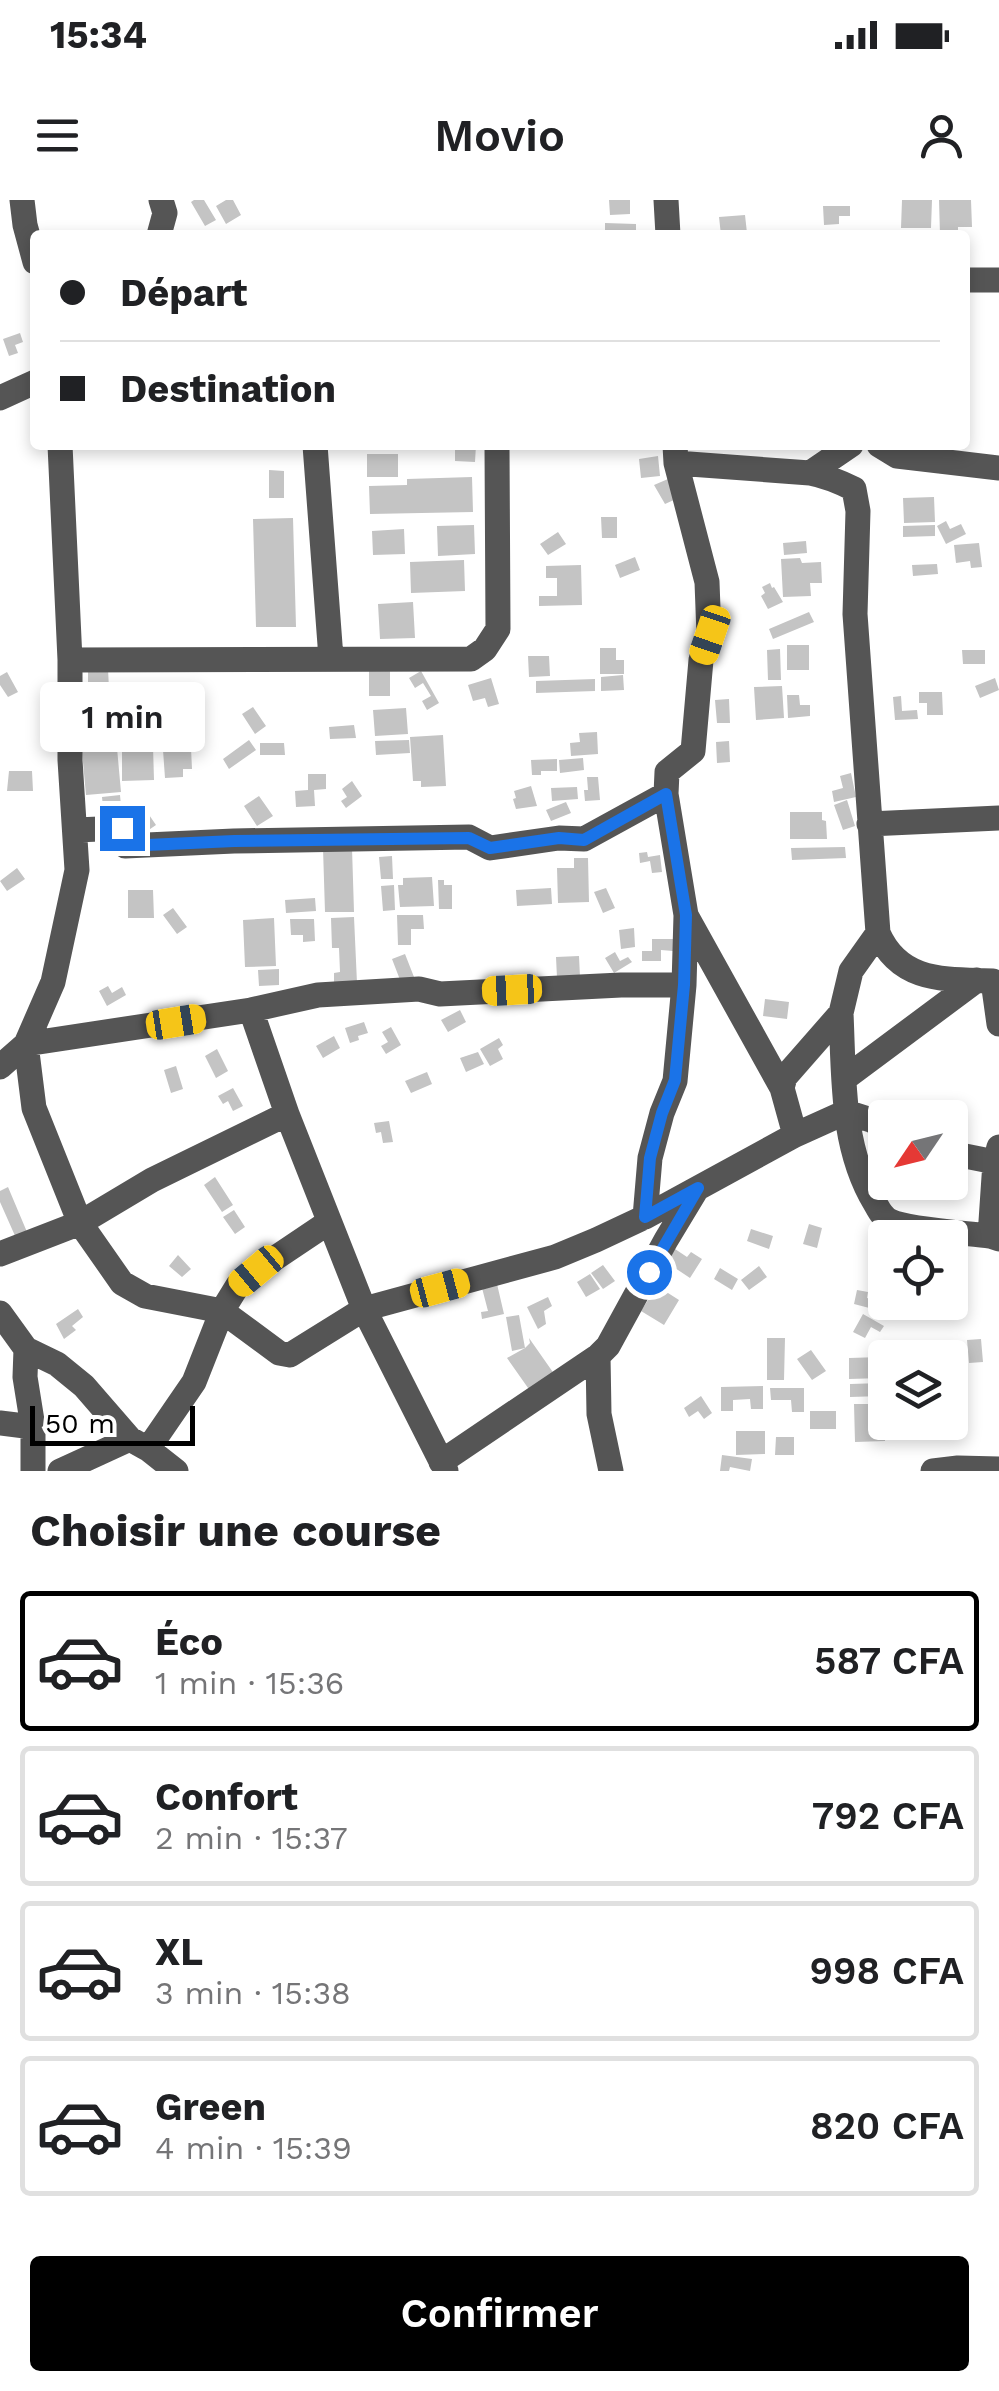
<!DOCTYPE html>
<html lang="fr">
<meta charset="utf-8">
<style>
body{margin:0;font-family:"Work Sans",sans-serif;background:#f2f2f2;color:#202124;height:100vh;display:flex;flex-direction:column;font-size:38px;white-space:nowrap}
*{box-sizing:border-box;margin:0}
p{font-size:32px;color:#757577}
.icon{flex:none;width:55px;height:55px;fill:none;stroke:currentColor;stroke-width:2;stroke-linecap:round;stroke-linejoin:round}
.map{position:relative;height:1271px;overflow:hidden}
.sheet{display:flex;flex-direction:column;background:#fff;flex:1}
.sheet>*{flex:none}
.guide{position:absolute;left:30px;top:30px;width:940px;height:220px;border-radius:10px;box-shadow:0 5px 15px #0003;display:grid;align-content:center;height:220px;padding:0 30px;background:#fff}
.needle{width:65px;rotate:235deg}
.tools{position:absolute;left:868px;top:900px;display:grid;gap:20px}
.tools a{display:grid;place-items:center;width:100px;height:100px;border-radius:10px;background:#fff;box-shadow:0 5px 15px #0003;font-size:50px}
.scale{position:absolute;left:30px;bottom:25px;width:165px;box-sizing:border-box;padding-left:10px;border:5px solid #000;border-top:0;font-size:28px;line-height:35px;white-space:nowrap;color:#000;-webkit-text-stroke:8px #fff;paint-order:stroke}
.end{position:absolute;width:45px;height:45px;margin:-22px;border:12px solid #1a73e8;background:#fff;box-shadow:0 0 0 5px #fff}
.from{border-radius:50%}
.bubble{position:absolute;height:70px;border-radius:10px;background:#fff;box-shadow:0 5px 15px #0003;font-size:32px;font-weight:600;line-height:70px;text-align:center}
.car{position:absolute;width:30px;height:60px;margin:-30px -15px;border-radius:12px;box-shadow:0 0 8px 2px #0007;background:linear-gradient(#f5c518 24%,#345 0 40%,#f5c518 0 76%,#345 0 86%,#f5c518 0)}
.guide b{display:flex;align-items:center;gap:35px;height:95px;font-size:38px}
.guide b+b{border-top:2px solid #e0e0e0}
.guide i{width:25px;height:25px;background:#202124}
ul{padding:0;list-style:none}
li{display:flex;align-items:center;gap:30px;height:140px;margin:0 20px 15px;padding:0 10px;border:5px solid #e0e0e0;border-radius:10px}
li div{flex:1}
li b{display:block;font-size:38px}
li em{font-style:normal;font-weight:600}
li.current{border-color:#000}
li>.icon{width:90px;height:90px;stroke-width:1.5}
h2{padding:0 30px;font-size:45px;line-height:120px}
.button{display:flex;gap:20px;margin-top:auto;padding:20px 30px}
.button a{flex:1;height:115px;border-radius:10px;background:#000;color:#fff;font-size:40px;font-weight:600;line-height:115px;text-align:center}
.status{display:flex;justify-content:space-between;align-items:center;height:70px;padding:0 50px;background:#fff;direction:ltr}
.status svg{height:28px;fill:currentColor}
header{display:flex;justify-content:space-between;align-items:center;height:130px;padding:0 30px;background:#fff;font-size:45px;font-weight:600}
.map>svg:first-child{display:block}
</style>
<div class="status"><b>15:34</b><svg viewBox="0 0 49 12"><path d="M0 12V9h3v3zM5 12V6h3v6zM10 12V3h3v9zM15 12V0h3v12zM26 1h20v11H26zM47 4h2v5h-2z"/></svg></div>
<header><svg class="icon" aria-label="menu" viewBox="0 0 24 24"><path d="M4 6h16M4 12h16M4 18h16"/></svg>Movio<svg class="icon" aria-label="person" viewBox="0 0 24 24"><circle cx="12" cy="8" r="4"/><path d="M4 21q1-7 8-7t8 7"/></svg></header>
<div class="map">
<svg width="999" height="1271" viewBox="0 0 999 1271">
<rect width="100%" height="100%" fill="#fff"/>
<path fill="#c4c4c4" d="M194,0H204L216,20L205,26L191,2Z
M226,0H233L241,15L226,24L216,6Z
M609,0H630V14L610,15Z
M902,0H932L931,28H901Z
M939,0H971L972,27H958V35H940Z
M823,6H850V16H839V24L824,25Z
M745,15L747,33L721,35L719,17Z
M605,23L636,24V35H605Z
M20,133L23,142L15,145L18,153L9,156L3,139Z
M455,245H476L475,262L455,261Z
M367,254H398V277H367Z
M658,256L660,276L641,278L639,259Z
M269,270L284,271V298H269Z
M472,277L473,312L370,314L369,286L407,285V279Z
M668,279L676,299L665,304L654,285Z
M934,297L935,322L904,323L903,298Z
M601,317H617V338H602Z
M293,318L296,427H256L253,319Z
M946,321L950,329L961,324L966,334L946,344L937,326Z
M474,325L475,354L438,356L437,326Z
M935,325V336L903,337V326Z
M404,329L405,354L373,355L372,331Z
M558,332L566,344L548,355L540,344Z
M806,341L807,353L784,355L783,343Z
M979,343L982,367L971,368L970,361L956,363L954,345Z
M635,357L640,370L620,378L615,365Z
M800,358L802,363L821,362L822,383H810L811,396L783,397L781,359Z
M464,360L465,391L411,393L410,362Z
M937,364L938,374L913,376L912,365Z
M581,365L582,405L539,406V396H557V378H546V366Z
M770,383L772,388L774,387L783,402L768,409L761,396L765,393L762,387Z
M413,402L415,438L380,439L378,404Z
M809,412L814,422L773,439L769,429Z
M787,445H809V470H787Z
M600,448H616V460H624V474H600Z
M780,449L781,480H768L767,450Z
M962,450H985V464H963Z
M528,456H549L550,476L529,477Z
M88,468H108L109,490H88Z
M369,470H390V496H369Z
M421,471L439,503L427,510L422,501L431,496L423,483L415,488L409,478Z
M7,472L18,492L8,497L0,485V476Z
M623,475L624,490L601,491V477Z
M491,478L499,504L488,507L485,498L473,501L468,485Z
M995,478L999,490L980,498L975,486Z
M595,479V491L536,493V481Z
M782,486L784,518L756,520L754,487Z
M919,492H942L943,515H927V503H919Z
M787,495H799L800,505H810V516L788,518Z
M901,496L902,511L917,510L918,519L895,520L893,497Z
M197,498L199,541L173,542L171,511H186L185,499Z
M729,499L730,523H717L715,500Z
M115,501L118,531L84,534L81,503Z
M253,507L266,526L255,534L242,514Z
M406,508L408,534L375,536L373,510Z
M354,525L356,538L330,539L329,527Z
M597,532L598,554L571,556L570,543L580,542L579,533Z
M443,535L446,586L421,587V581H413L410,537Z
M249,540L256,550L229,569L223,559Z
M409,540L410,553L376,555L375,541Z
M729,541L730,562L717,563L716,542Z
M260,543H284L285,555H260Z
M153,546L154,580L122,581V547Z
M117,548L121,592L86,595L82,551Z
M191,548L192,569H183V577L165,578L163,550Z
M583,558L584,570L560,573L559,560Z
M557,559V571H541V575H532L531,560Z
M9,571H32L33,591H7Z
M851,573L856,597L834,602L832,591L843,588L840,576Z
M308,574H326V589L314,590L315,606L296,607L295,591L308,590Z
M587,577H598L600,600L585,601L584,590H588Z
M352,581L362,596L346,608L341,601L347,597L342,589Z
M531,586L537,606L516,609L513,599L516,598L514,591Z
M577,587L578,599L552,601L551,588Z
M120,595L122,616L104,617L102,597Z
M259,596L273,616L257,626L244,606Z
M847,600L855,626L843,630L834,605Z
M566,602L571,613L551,621L546,610Z
M143,606L156,625L137,638L124,619Z
M790,612H822V620L826,621L827,639H790Z
M845,647L846,658L792,660L791,648Z
M323,648H352L354,712H325Z
M647,652L648,657L660,655L662,672L652,673L650,661L640,663L639,653Z
M392,656L393,679H381L379,657Z
M574,658H588L589,702L558,703L557,668H574Z
M17,668L25,679L7,691L0,681Z
M432,677L434,706L400,707L398,685H403V678Z
M438,680H444V685H452V709H439Z
M394,685L395,710L383,711L381,686Z
M551,688L552,704L517,706L516,690Z
M606,688L615,708L603,713L594,692Z
M128,690H153L154,718H128Z
M315,698L316,711L286,713L285,700Z
M173,708L187,727L177,734L163,715Z
M397,715H423L424,729H411V745H398Z
M354,717L357,783L334,784V773L340,772L339,748H332L331,718Z
M274,718L276,766L245,767L243,720Z
M290,719H314L315,741L303,742V735H291Z
M634,728L635,747L621,749L619,730Z
M652,739H673V751L661,750V761H642V751H652Z
M615,752L620,761L628,757L632,762L614,773L605,758Z
M405,754L414,777L402,785L392,759Z
M579,756L580,777L557,778L556,757Z
M279,769V785L259,786L258,770Z
M108,786L112,793L122,787L126,795L107,806L99,791Z
M765,799L789,802L787,819L763,816Z
M460,810L466,822L448,832L441,820Z
M364,822L368,833L358,836L359,840L350,843L345,828Z
M391,827L401,845L386,854L381,846L388,842L382,832Z
M334,836L340,848L323,858L316,846Z
M499,838L503,845L498,849L503,859L490,866L480,849Z
M217,849L228,871L216,878L205,856Z
M478,852L484,864L466,872L460,858Z
M176,866L183,889L171,893L164,870Z
M427,872L432,884L411,893L405,881Z
M233,888L243,906L233,911L228,901L223,904L218,896Z
M389,921L393,942L383,943L381,932L376,933L374,923Z
M215,977L233,1005L222,1012L204,985Z
M8,987L27,1032L16,1038L0,1002V991Z
M234,1010L245,1027L235,1034L223,1017Z
M809,1024L822,1028L817,1048L803,1044Z
M751,1029L773,1036L769,1049L747,1041Z
M675,1049L687,1057L691,1052L702,1059L690,1078L666,1062Z
M178,1055L191,1069L182,1077L169,1066Z
M603,1065L615,1081L603,1089L591,1073Z
M759,1066L767,1077L749,1090L741,1080Z
M720,1068L738,1079L732,1090L714,1079Z
M590,1074L600,1089L586,1097L577,1082Z
M497,1084L504,1114L482,1119L481,1112L488,1111L482,1088Z
M657,1086L679,1100L664,1125L641,1111Z
M857,1090L868,1092L867,1098L879,1101L877,1110L854,1104Z
M548,1097L552,1106L544,1111L546,1124L538,1129L527,1107Z
M78,1109L83,1117L72,1126L76,1130L64,1139L56,1124Z
M863,1114L884,1126L880,1132L871,1127L865,1138L853,1132Z
M519,1115L525,1148L530,1143L529,1138L557,1178L533,1195L507,1158L525,1148L512,1151L506,1117Z
M767,1138H785L784,1180H767Z
M981,1139L983,1162L969,1163L967,1140Z
M811,1150L826,1171L812,1180L797,1159Z
M881,1157L882,1178L849,1179V1158Z
M882,1183V1196L850,1197V1184Z
M763,1186V1209H751L750,1199L733,1200V1211H721V1187Z
M950,1186H966L967,1207H950Z
M770,1188H804V1212H792L791,1200H771Z
M701,1196L712,1213L704,1219L698,1211L689,1217L684,1208Z
M854,1204H884L885,1241L855,1242Z
M810,1211H836V1229H810Z
M736,1231H765V1254L736,1255Z
M776,1237H794V1255H775Z
M722,1255L752,1259L750,1271L730,1267L729,1271H720Z"/>
<g fill="none" stroke-linecap="round" stroke-linejoin="round">
<path stroke="#555" stroke-width="25" d="M22,0L25,25L35,62
M666,0L668,35
M159,35L165,13L161,0
M965,80H999
M0,198L35,182
M60,245L70,460V560L77,670L53,782L26,844L34,908L80,1023L122,1083L145,1096L222,1111L279,1153L290,1155L364,1109L555,1057L596,1040L645,1017L795,935L846,912L871,920L885,928
M315,245L331,458
M879,245L897,256L999,268
M676,263L810,273C826,276 840,282 854,289L858,311L855,414L878,733C900,783 945,779 993,781L999,824
M810,273L851,245
M70,460L471,459L485,449L498,429L497,245
M869,624L999,618
M76,630L123,628L125,646L234,641L469,637L490,648L559,638L584,639L666,594
M687,717L782,888
M251,810L287,914L364,1109L446,1271
M841,813C844,877 841,947 875,1003C879,1010 882,1017 890,1021C908,1030 967,1033 990,1036
M0,867L26,844L251,810L318,795L419,789L440,794L621,785H684
M844,879L977,780
M795,935L782,888L785,877L841,813L851,771L878,733
M999,947L995,962L990,1036L999,1039
M950,953L995,962
M645,1017L650,958L662,913L675,881L684,785L686,715L666,594L667,572L693,551L701,460L709,435L707,382L676,263L675,245
M0,1054L80,1023L152,980L287,914
M0,1113L26,1149L57,1164L84,1186L130,1239
M26,1149L25,1177L33,1227V1271
M0,1223L33,1227
M148,1249L194,1182L222,1111L238,1085L256,1071L329,1022
M441,1262L598,1156
M60,1271L130,1239L148,1249L176,1271
M611,1271L599,1214L598,1156L608,1146L666,1040L695,992
M933,1271L958,1268L999,1269"/>
</g>
<g fill="none" stroke-linecap="round" stroke-linejoin="round">
<path stroke="#1a73e8" stroke-width="12" d="M122,628L125,646L234,641L469,638L490,648L559,638L584,640L666,594L686,715L684,785L675,880L662,913L650,958L645,1017L698,988L649,1072"/>
</g>
</svg>
<div class="tools">
<a><svg class="needle" viewBox="-14 -14 28 28"><path d="M0-13l5 13h-10z" fill="#e53935"/><path d="M0 13l5-13h-10z" fill="#757577"/></svg></a>
<a><svg class="icon" aria-label="locate" viewBox="0 0 24 24"><circle cx="12" cy="12" r="6"/><path d="M12 2v4M12 18v4M2 12h4M18 12h4"/></svg></a>
<a><svg class="icon" aria-label="layers" viewBox="0 0 24 24"><path d="M12 4l9 5-9 5-9-5zM3 14l9 5 9-5"/></svg></a>
</div>
<div class="scale">50 m</div>
<i class="end from" style="left:649px;top:1072px"></i>
<i class="end" style="left:122px;top:628px"></i>
<div class="bubble" style="left:40px;top:482px;width:165px">1 min</div>
<i class="car" style="left:710px;top:435px;rotate:199deg"></i>
<i class="car" style="left:512px;top:790px;rotate:267deg"></i>
<i class="car" style="left:176px;top:822px;rotate:81deg"></i>
<i class="car" style="left:256px;top:1071px;rotate:230deg"></i>
<i class="car" style="left:440px;top:1088px;rotate:75deg"></i>
<div class="guide">
<b><i class="from"></i>Départ</b>
<b><i></i>Destination</b>
</div>
</div>
<section class="sheet">
<h2>Choisir une course</h2>
<ul>
<li class="current"><svg class="icon" aria-label="car" viewBox="0 0 24 24"><path d="M5 17H2v-5l4-1 3-4h7l3 4 3 1v5h-3M9 17h6M6 11h13"/><circle cx="7" cy="17" r="2"/><circle cx="17" cy="17" r="2"/></svg><div><b>Éco</b><p>1 min · 15:36</p></div><em>587 CFA</em></li>
<li><svg class="icon" aria-label="car" viewBox="0 0 24 24"><path d="M5 17H2v-5l4-1 3-4h7l3 4 3 1v5h-3M9 17h6M6 11h13"/><circle cx="7" cy="17" r="2"/><circle cx="17" cy="17" r="2"/></svg><div><b>Confort</b><p>2 min · 15:37</p></div><em>792 CFA</em></li>
<li><svg class="icon" aria-label="car" viewBox="0 0 24 24"><path d="M5 17H2v-5l4-1 3-4h7l3 4 3 1v5h-3M9 17h6M6 11h13"/><circle cx="7" cy="17" r="2"/><circle cx="17" cy="17" r="2"/></svg><div><b>XL</b><p>3 min · 15:38</p></div><em>998 CFA</em></li>
<li><svg class="icon" aria-label="car" viewBox="0 0 24 24"><path d="M5 17H2v-5l4-1 3-4h7l3 4 3 1v5h-3M9 17h6M6 11h13"/><circle cx="7" cy="17" r="2"/><circle cx="17" cy="17" r="2"/></svg><div><b>Green</b><p>4 min · 15:39</p></div><em>820 CFA</em></li>
</ul>
<div class="button"><a>Confirmer</a></div>
</section>
